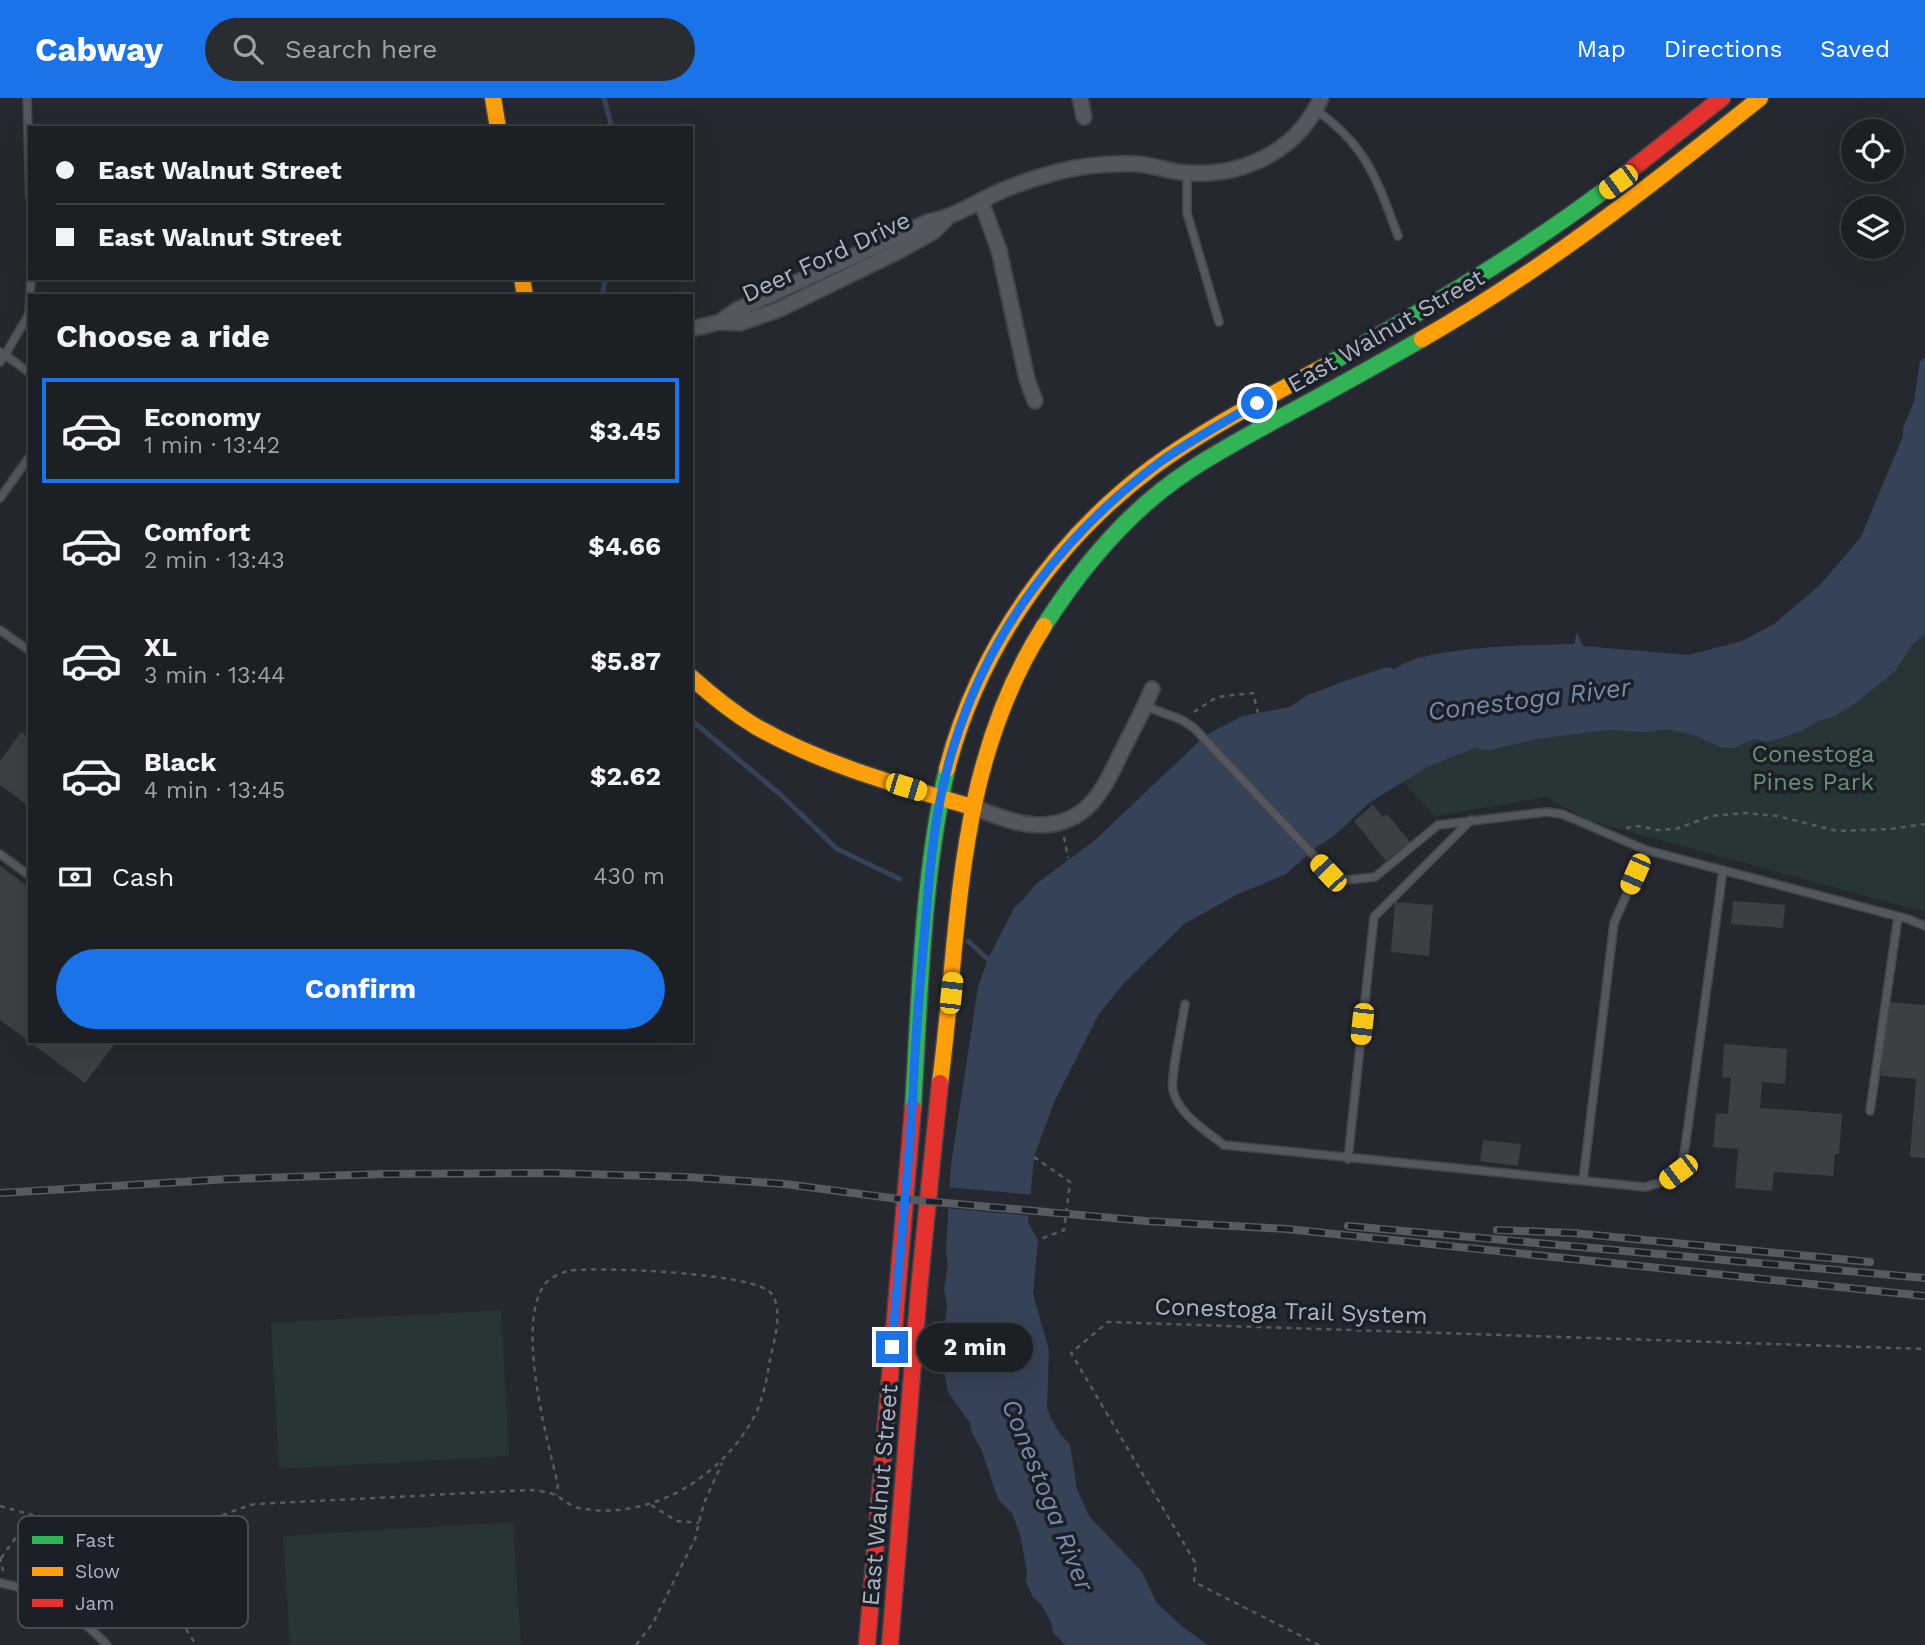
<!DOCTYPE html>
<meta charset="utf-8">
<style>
body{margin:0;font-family:"Work Sans",sans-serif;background:#292c30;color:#f1f3f6;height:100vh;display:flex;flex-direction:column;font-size:26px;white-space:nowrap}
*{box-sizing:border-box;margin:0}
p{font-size:23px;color:#a0a2a6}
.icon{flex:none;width:38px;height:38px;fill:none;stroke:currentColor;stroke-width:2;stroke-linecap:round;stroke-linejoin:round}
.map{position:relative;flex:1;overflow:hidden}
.side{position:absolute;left:28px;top:196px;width:665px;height:749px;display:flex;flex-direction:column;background:#1c1f23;border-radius:0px;box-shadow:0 7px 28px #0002,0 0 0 2px #3a3d41}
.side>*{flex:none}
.guide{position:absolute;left:28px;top:28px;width:665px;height:154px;border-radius:0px;box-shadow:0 7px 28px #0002,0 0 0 2px #3a3d41;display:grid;align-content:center;height:154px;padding:0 28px;background:#1c1f23}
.tools{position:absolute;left:1841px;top:21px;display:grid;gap:14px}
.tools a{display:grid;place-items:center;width:63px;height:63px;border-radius:50%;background:#1c1f23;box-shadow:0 7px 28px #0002,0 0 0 2px #3a3d41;font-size:35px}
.end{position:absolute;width:32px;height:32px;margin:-16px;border:9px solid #1a73e8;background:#fff;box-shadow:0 0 0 4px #fff}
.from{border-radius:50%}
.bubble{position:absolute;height:49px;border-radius:24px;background:#1c1f23;box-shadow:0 7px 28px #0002,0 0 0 2px #3a3d41;font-size:23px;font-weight:700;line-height:49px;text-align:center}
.car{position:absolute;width:21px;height:42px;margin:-21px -10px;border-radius:9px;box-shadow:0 0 5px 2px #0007;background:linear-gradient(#f5c518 24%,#345 0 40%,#f5c518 0 76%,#345 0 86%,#f5c518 0)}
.guide b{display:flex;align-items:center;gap:24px;height:66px;font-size:26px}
.guide b+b{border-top:2px solid #3a3d41}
.guide i{width:18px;height:18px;background:#f1f3f6}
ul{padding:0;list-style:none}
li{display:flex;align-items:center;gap:21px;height:105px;margin:0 14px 10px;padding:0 14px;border:4px solid transparent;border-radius:0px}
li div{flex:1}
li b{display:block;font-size:26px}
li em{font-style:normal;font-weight:700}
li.on{border-color:#1a73e8}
li>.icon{width:63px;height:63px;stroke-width:1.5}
h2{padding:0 28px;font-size:32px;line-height:84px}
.pay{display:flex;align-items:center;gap:18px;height:77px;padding:0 28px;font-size:26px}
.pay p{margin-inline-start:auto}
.button{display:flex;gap:14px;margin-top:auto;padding:14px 28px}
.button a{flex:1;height:80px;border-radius:42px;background:#1a73e8;color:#fff;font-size:28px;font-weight:700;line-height:80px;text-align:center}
header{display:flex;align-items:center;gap:42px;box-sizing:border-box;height:98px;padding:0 35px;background:#1a73e8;color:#fff}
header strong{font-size:33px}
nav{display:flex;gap:38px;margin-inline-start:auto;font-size:24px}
.search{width:490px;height:63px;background:#292c30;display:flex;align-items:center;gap:18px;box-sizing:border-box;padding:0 24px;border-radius:38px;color:#a0a2a6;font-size:26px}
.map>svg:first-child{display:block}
</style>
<header>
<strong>Cabway</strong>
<div class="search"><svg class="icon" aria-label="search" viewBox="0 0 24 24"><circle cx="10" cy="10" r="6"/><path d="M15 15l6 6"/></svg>Search here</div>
<nav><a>Map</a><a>Directions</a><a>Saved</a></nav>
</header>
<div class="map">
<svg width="1925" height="1547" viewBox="0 0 1925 1547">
<rect width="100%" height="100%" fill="#25292f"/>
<path fill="#273537" d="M1925,398V814L1590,723L1546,699L1435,718L1362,640L1763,572Z
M501,1212L509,1358L279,1371L271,1225Z
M513,1424L521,1547H290L283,1438Z"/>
<path fill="#364257" d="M1925,260V536L1912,547L1895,573L1857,604L1835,618L1819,623L1802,633L1769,644L1754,641L1734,650L1720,649L1693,637L1666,631L1648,634L1606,632L1537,641L1489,652L1475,650L1427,669L1369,705L1335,737L1314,751L1286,776L1236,797L1184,826L1125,884L1099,916L1055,1002L1034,1059L1028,1124L1038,1142L1033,1196L1049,1252L1047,1311L1057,1332L1070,1347L1077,1391L1089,1418L1142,1474L1156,1504L1180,1527L1208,1547H1065L1053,1534L1051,1524L1040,1505L1033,1499L1026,1484L1027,1474L1020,1436L1012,1415L998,1401L982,1353L972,1335L970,1325L948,1294L945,1280L944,1235L947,1207L944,1191L948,1168L946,1152L951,1067L978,889L988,861L1014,810L1025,800L1036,786L1094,743L1206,637L1243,618L1290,609L1308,597L1348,582L1387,569L1395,571C1424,548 1534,547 1574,546L1577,534L1583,548L1689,557L1742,543L1774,526L1820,487L1861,439L1903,338V330L1914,304L1920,263Z"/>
<path fill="#25292f" d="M946,1089L1034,1097L1032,1118L945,1110Z"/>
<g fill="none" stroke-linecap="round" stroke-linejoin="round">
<path stroke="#364257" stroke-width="5" d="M604,0L612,30
M602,198L606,180
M691,622L781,697L837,751L900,781
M968,843L992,865"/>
</g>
<path fill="#3c4045" d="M21,634L30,641V709L0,687V663Z
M1373,707L1383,719L1387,716L1410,744L1386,763L1354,723Z
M0,768L30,790V943H117L85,985L0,922Z
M1733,803L1785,807L1783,830L1731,826Z
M1395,804L1433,807L1429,858L1391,854Z
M1887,904L1925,907V1060L1910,1059L1916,981L1881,978Z
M1724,946L1787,951L1785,986L1762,984L1760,1010L1842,1016L1839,1056H1835L1833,1078L1774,1074L1772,1093L1735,1090L1738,1051L1713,1049L1716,1015L1728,1016L1731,980L1722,979Z
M1483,1042L1521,1046L1518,1068L1480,1063Z"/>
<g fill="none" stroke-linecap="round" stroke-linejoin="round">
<defs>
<path id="lane" d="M27,0L30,99
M1316,12C1367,48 1377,82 1398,138
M1187,75V115L1219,224
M0,254L5,257L0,264
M30,275L5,257L29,216L31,180
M0,400L30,358
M0,532L30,553
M1145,608L1182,622L1194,630L1335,780L1346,782L1375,779L1438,727L1546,714L1562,716L1646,752L1908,821L1925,828
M0,756L30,778
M1185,906C1183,922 1170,979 1173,992C1177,1015 1206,1033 1224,1047L1645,1089C1670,1082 1675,1082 1684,1057L1723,772
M1870,1013L1898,819
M1348,1061L1374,819L1471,722
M1583,1083L1614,825L1646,752
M0,1485C40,1491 80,1518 107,1547"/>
<path id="street" d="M1080,0L1084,19
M981,103L999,152L1027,281L1035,303
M720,224L737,212L928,124C955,119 976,104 1001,93C1019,85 1039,79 1057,74C1084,67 1110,65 1137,66C1155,67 1172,75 1190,75C1245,78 1298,52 1321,0
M691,231L720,224L740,225L780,211L897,154L933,134L946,121
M972,709C993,716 1016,727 1039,727C1090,727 1105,688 1124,649C1134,630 1144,611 1152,591"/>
<path id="fast" d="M1323,269C1422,214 1518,157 1609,89
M1044,528C1074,481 1108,438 1150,402C1187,370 1231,347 1272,324C1323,297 1373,269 1422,241
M913,1010C920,897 922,781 947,671"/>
<path id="slow" d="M493,0L498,30
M522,180L525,198
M1422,241C1543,172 1652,87 1760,0
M691,579C711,597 732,614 755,628C823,667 898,687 972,709
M947,671C978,552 1054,443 1153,369C1206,330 1266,300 1323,269
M940,985C961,825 954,670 1044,528"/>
<path id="jam" d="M1609,89L1722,0
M867,1547L913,1010
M890,1547L919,1191L940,985"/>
</defs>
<use href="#lane" stroke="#42454a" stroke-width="10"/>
<use href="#street" stroke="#42454a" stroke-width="18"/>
<use href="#fast" stroke="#42454a" stroke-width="19"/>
<use href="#slow" stroke="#42454a" stroke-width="19"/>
<use href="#jam" stroke="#42454a" stroke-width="19"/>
<path stroke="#585c62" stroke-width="2.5" stroke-dasharray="5 5" stroke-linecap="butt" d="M1194,614L1217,599L1253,595L1258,615
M1626,730L1639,728L1657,732L1676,731L1711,718L1744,715L1777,718L1837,733L1890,731L1925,726
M1064,739L1068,760
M1034,1059L1070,1084L1064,1132L1038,1142
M651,1407L677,1423L699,1425
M0,1408C31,1417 63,1424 92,1439C137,1463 170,1504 196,1547
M83,1434L202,1426
M0,1459L3,1473
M1,1460L17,1438L45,1420
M141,1475C174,1442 211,1418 255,1406L531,1392C539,1393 550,1394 557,1398C565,1402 569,1408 579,1410C652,1424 726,1377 757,1313C764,1297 767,1279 770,1262C774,1243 784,1212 771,1195C755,1175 597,1168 568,1173C561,1175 549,1180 545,1186C515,1227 547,1340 558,1387L556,1397
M183,1525C184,1511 178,1499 176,1486C172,1466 184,1448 195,1433
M636,1547L653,1525L695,1441L704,1405L722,1365
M1319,1547L1194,1484L1196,1466L1071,1255L1108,1224L1925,1251"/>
<use href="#lane" stroke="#54575e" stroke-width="7"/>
<use href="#street" stroke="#54575e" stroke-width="14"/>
<use href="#fast" stroke="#30b455" stroke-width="16"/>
<use href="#slow" stroke="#ff9f0a" stroke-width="16"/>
<use href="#jam" stroke="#e5322d" stroke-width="16"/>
<defs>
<path id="rail" d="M0,1095L229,1081L383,1076L552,1075L686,1079L785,1086L891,1100L1146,1123L1287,1131L1925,1198
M1348,1128L1925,1180
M1497,1132L1573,1135L1870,1164"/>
</defs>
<use href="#rail" stroke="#585b61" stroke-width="8"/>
<use href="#rail" stroke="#1a1f28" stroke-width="5" stroke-dasharray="16" stroke-linecap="butt"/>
</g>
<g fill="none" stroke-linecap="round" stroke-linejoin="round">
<path stroke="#1a73e8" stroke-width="9" d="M892,1249C899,1164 908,1080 913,996C915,940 920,884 925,829C930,768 935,706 954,647C989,533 1064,435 1160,364C1191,342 1224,324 1257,305"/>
</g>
<g text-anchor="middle" stroke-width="7" stroke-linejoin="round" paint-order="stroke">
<g font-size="24" fill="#aeb4c1" stroke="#1a1f28">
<text transform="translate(826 159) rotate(-25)" y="8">Deer Ford Drive</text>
<text transform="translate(1386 233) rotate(-30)" y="8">East Walnut Street</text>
<text transform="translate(1291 1213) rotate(2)" y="8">Conestoga Trail System</text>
<text transform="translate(880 1397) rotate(-85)" y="8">East Walnut Street</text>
</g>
<g font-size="24" fill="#698e74" stroke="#1a1f28">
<text x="1813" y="664">Conestoga<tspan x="1813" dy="28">Pines Park</tspan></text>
</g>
<g font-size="26" font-style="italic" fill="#798aa7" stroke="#1a1f28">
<text transform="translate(1529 601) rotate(-7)" y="9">Conestoga River</text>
<text transform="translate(1048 1397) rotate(68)" y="9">Conestoga River</text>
</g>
</g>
<rect x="18" y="1418" width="230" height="112" rx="10" fill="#1a1f28" stroke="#464c56" stroke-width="2"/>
<rect x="32" y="1438" width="31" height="8" fill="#30b455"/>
<rect x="32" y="1469" width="31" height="9" fill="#ff9f0a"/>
<rect x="32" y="1501" width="31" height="8" fill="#e5322d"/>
<g font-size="19" fill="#aeb4c1">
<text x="75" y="1449">Fast</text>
<text x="75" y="1480">Slow</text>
<text x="75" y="1512">Jam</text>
</g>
</svg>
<div class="tools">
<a><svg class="icon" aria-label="locate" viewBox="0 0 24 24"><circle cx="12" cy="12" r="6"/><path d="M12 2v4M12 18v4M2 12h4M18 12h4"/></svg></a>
<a><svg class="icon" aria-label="layers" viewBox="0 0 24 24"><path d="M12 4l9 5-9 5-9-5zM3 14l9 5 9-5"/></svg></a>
</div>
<i class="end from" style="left:1257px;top:305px"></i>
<i class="end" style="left:892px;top:1249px"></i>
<div class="bubble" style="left:917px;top:1225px;width:116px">2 min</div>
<i class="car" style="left:1618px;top:84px;rotate:234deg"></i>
<i class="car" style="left:906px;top:689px;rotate:107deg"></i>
<i class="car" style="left:1328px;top:775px;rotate:317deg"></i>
<i class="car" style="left:1635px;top:776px;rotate:204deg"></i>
<i class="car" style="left:951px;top:895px;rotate:6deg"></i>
<i class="car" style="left:1362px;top:926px;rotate:186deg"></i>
<i class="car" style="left:1678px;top:1074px;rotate:233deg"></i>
<div class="guide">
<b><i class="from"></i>East Walnut Street</b>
<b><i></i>East Walnut Street</b>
</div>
<section class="side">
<h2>Choose a ride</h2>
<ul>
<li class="on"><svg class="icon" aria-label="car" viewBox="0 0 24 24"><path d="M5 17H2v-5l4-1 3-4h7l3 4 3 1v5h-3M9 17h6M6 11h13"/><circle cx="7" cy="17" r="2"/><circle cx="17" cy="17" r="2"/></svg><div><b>Economy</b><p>1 min · 13:42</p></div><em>$3.45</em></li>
<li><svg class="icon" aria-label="car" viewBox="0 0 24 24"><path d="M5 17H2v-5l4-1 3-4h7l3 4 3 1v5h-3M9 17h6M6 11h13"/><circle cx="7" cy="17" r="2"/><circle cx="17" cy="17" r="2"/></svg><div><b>Comfort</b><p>2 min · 13:43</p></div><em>$4.66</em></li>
<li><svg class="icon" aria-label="car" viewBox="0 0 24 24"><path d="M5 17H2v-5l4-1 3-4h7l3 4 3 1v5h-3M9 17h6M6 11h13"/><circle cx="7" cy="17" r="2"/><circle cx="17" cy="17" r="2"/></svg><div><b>XL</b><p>3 min · 13:44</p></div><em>$5.87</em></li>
<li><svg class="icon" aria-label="car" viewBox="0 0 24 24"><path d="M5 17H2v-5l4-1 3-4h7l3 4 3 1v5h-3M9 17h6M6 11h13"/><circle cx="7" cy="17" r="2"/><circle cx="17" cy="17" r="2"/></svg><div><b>Black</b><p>4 min · 13:45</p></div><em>$2.62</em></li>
</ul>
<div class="pay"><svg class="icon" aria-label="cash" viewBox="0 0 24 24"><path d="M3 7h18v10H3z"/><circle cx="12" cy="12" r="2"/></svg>Cash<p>430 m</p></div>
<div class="button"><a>Confirm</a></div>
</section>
</div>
